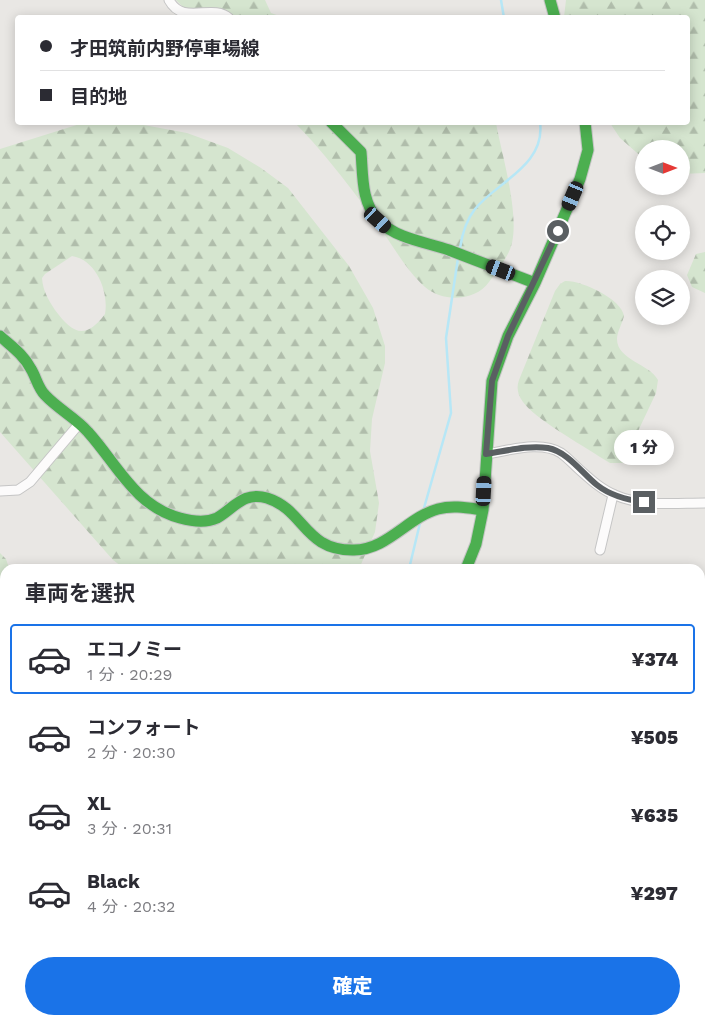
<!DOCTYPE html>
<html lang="ja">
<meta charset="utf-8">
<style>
body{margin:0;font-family:"Work Sans","Noto Sans JP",sans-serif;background:#f2f2f3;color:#2b2b33;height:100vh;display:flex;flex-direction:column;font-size:19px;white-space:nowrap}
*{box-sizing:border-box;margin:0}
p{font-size:16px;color:#7c7c81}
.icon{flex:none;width:28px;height:28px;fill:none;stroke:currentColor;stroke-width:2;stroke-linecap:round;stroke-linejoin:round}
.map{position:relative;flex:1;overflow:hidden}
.sheet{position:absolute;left:0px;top:564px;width:705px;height:461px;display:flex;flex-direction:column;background:#fff;border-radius:15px 15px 0 0;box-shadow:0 2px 12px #0003}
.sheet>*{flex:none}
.hud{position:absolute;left:15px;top:15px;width:675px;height:110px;border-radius:5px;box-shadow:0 2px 12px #0003;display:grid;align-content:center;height:110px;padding:0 25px;background:#fff}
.needle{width:32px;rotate:90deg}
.fabs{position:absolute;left:635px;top:140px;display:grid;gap:10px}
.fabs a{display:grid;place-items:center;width:55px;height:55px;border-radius:50%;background:#fff;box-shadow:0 2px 12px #0003;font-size:25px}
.end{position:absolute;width:22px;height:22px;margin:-11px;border:6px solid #5a5f62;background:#fff;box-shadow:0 0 0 2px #fff}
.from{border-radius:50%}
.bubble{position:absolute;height:35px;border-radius:18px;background:#fff;box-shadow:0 2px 12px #0003;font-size:16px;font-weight:800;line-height:35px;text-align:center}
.car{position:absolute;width:15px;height:30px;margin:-15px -8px;border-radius:6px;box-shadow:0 0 4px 1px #0007;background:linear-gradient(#222 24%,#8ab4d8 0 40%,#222 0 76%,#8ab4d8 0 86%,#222 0)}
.hud b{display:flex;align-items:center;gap:18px;height:48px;font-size:19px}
.hud b+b{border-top:1px solid #e1e1e2}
.hud i{width:12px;height:12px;background:#2b2b33}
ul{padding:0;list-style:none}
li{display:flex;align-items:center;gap:15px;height:70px;margin:0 10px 8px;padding:0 15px;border:2px solid transparent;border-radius:5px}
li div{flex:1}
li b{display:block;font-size:19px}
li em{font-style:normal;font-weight:800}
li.active{border-color:#1a73e8}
li>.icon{width:45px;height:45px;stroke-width:1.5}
h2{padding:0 25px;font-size:22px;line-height:60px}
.action{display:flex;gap:10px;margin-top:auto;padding:10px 25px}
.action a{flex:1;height:58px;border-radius:30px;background:#1a73e8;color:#fff;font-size:20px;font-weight:800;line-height:58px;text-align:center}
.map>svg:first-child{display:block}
</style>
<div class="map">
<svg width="705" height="1024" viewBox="0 0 705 1024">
<defs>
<pattern id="forest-firs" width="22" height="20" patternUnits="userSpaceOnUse" patternTransform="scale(1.25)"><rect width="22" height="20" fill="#d5e5cf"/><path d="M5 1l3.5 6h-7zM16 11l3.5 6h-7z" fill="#b0bdab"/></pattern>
</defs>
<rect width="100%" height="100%" fill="#e9e7e4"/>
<path fill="url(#forest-firs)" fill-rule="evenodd" d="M176,0H265L271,13L282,17H193Z
M566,0H705V173L681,174V149H644V159L620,138L610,123L688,122V18L564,17Z
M83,123H133L187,133L228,148L261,168L288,188L349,266L373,308L385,346V363L372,419L370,451L379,503L375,532L359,569H125L113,560L0,432V149ZM72,256C97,260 109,293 105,314C85,341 72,333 55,310C48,299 43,291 42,278L45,274Z
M295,123H496C502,155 519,212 512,243C509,256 497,271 489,282C475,302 442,302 425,287C408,272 396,251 383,232C358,197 326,154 295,123Z
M705,252V293L692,287L687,275L696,254Z
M565,281C581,280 622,299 624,316C622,324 617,332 617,339C617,360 650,364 658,380L656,393L623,463H610L600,457C582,445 534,418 523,402C518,395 516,388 519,380L555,291L560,284Z
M0,553L6,559L9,568L5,569V576L0,580Z
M0,634H5V894L0,890Z
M700,665H705V749H700Z
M700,883L705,884V1024H267L268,1020H700Z
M0,949L5,951V1020H123L127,1024H0Z"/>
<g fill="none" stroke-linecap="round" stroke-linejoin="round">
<path stroke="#b7e7f6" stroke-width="2.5" d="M501,0L504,18
M460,248C462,235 467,219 475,209C497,182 546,165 540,122
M424,508L451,413L446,338L458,258
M409,569L420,523
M214,1024V1020"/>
<defs>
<path id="street" d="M169,0C183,26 212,3 229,18
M486,454C508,451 540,440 561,453C568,458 574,465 581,471C591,480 602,490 615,495C642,507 676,503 705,503
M0,491L18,490L30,482L79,424
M600,550L613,495"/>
<path id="fast" d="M550,0L555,18
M331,122L361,152C363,175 361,203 379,221C397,239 426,242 449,250C478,261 506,272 535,283
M0,336C11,346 24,355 31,369C36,377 38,388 45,395C58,409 76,418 88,432C117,464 135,506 180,518C191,521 206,523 217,518C234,508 244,491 267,498C305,510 304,551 354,550C387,550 408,517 438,509C453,505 468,508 483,510
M466,569L476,544L483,510L492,381L508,336L535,283L580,179L588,150L585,122
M245,1020L246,1024"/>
</defs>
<use href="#street" stroke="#c5c5c5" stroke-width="11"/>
<use href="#fast" stroke="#c5c5c5" stroke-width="13"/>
<use href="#street" stroke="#fcfbfb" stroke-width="9"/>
<use href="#fast" stroke="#4caf50" stroke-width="11"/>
</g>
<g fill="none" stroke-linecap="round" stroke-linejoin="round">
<path stroke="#5a5f62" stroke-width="6" d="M558,231L508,336L492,381L486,454C506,451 528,445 548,448C568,452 582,473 597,485C611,496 627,500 644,502"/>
</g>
</svg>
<div class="fabs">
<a><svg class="needle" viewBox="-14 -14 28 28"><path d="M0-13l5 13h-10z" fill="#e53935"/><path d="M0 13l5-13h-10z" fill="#7c7c81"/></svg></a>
<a><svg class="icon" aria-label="locate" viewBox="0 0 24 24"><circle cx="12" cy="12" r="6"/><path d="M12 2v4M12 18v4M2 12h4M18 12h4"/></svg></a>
<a><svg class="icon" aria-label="layers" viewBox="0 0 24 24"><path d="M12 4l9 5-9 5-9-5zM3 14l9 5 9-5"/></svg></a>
</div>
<i class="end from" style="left:558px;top:231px"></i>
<i class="end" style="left:644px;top:502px"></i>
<div class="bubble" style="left:614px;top:430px;width:60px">1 分</div>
<i class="car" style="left:573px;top:196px;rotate:203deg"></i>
<i class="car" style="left:378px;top:220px;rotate:132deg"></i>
<i class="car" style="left:501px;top:270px;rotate:291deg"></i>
<i class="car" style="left:484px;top:491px;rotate:3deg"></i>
<div class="hud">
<b><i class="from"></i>才田筑前内野停車場線</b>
<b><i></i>目的地</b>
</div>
<section class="sheet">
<h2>車両を選択</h2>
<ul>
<li class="active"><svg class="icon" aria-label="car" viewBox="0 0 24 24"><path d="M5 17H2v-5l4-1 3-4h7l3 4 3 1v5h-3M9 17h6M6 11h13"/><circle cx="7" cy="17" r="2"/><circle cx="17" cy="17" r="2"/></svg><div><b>エコノミー</b><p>1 分 · 20:29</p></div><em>¥374</em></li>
<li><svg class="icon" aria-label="car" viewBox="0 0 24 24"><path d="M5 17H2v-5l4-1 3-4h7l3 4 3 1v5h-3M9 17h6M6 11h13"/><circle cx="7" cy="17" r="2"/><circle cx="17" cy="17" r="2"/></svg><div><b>コンフォート</b><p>2 分 · 20:30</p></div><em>¥505</em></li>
<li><svg class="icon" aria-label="car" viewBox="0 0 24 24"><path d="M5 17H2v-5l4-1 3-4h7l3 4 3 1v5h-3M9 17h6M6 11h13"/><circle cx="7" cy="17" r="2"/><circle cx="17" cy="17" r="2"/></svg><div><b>XL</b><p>3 分 · 20:31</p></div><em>¥635</em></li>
<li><svg class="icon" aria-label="car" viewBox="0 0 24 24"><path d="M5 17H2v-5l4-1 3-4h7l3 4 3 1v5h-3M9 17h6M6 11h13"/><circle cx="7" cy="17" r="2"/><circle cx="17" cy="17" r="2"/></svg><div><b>Black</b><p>4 分 · 20:32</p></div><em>¥297</em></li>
</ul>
<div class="action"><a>確定</a></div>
</section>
</div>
